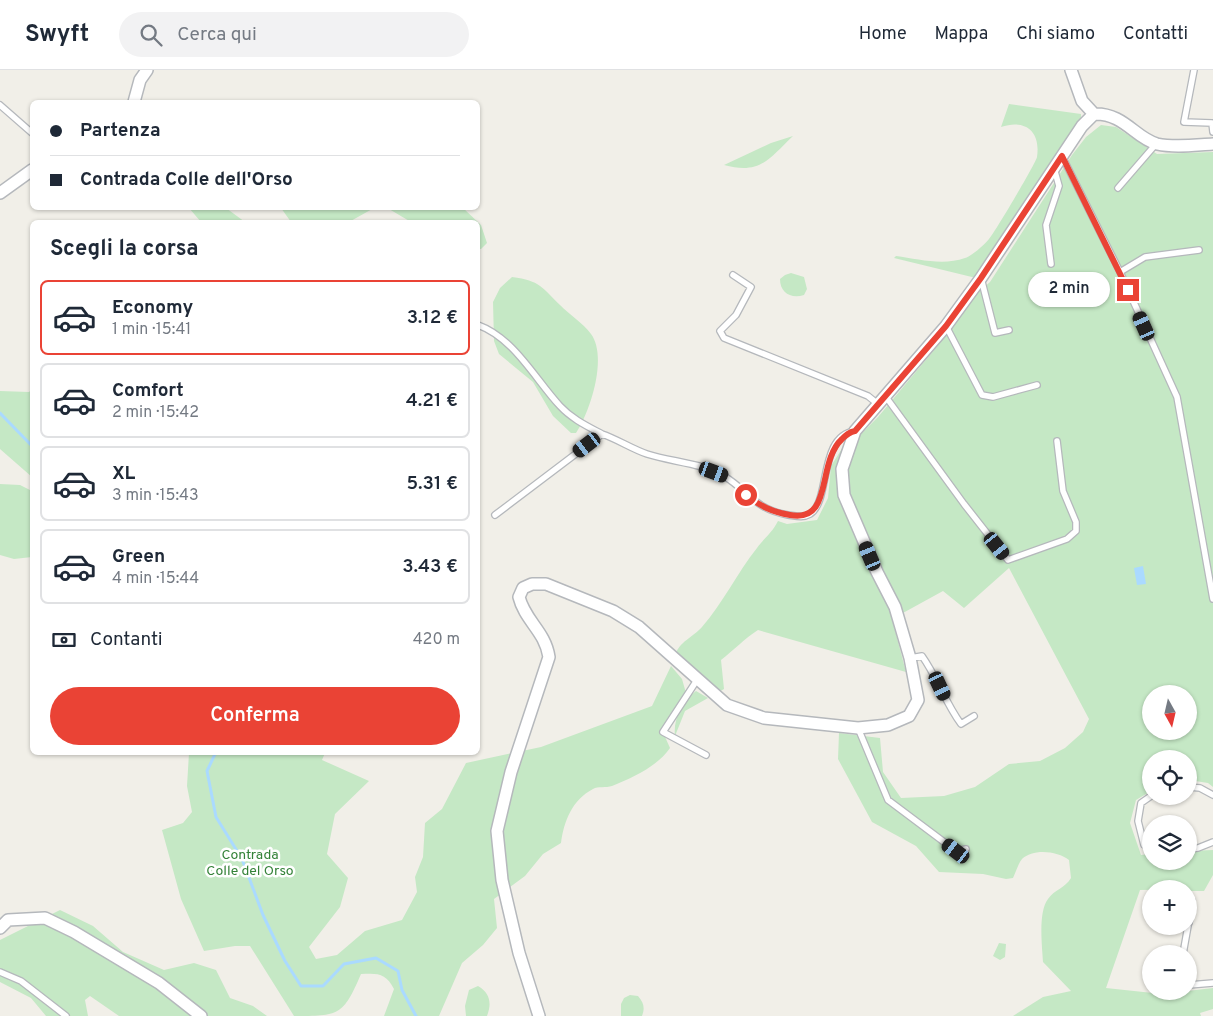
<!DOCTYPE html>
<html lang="it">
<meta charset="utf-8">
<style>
body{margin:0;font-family:Overpass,sans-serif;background:#f2f2f3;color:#1f2937;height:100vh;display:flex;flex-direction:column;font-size:19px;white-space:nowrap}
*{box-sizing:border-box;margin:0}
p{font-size:16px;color:#747a83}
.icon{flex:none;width:28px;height:28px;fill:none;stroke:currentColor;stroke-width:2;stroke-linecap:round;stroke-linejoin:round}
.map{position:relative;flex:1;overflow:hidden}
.details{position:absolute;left:30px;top:150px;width:450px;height:535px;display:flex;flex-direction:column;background:#fff;border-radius:8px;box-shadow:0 1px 4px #0004}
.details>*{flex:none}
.top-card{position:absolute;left:30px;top:30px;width:450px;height:110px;border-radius:8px;box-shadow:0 1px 4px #0004;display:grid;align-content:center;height:110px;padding:0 20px;background:#fff}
.needle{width:32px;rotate:172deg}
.controls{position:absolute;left:1142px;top:615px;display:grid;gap:10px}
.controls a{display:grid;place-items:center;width:55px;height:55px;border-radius:50%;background:#fff;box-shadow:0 1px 4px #0004;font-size:25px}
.end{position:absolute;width:22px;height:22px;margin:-11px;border:6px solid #ea4335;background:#fff;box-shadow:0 0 0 2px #fff}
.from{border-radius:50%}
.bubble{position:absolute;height:35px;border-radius:18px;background:#fff;box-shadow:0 1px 4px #0004;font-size:16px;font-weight:600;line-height:35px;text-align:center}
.car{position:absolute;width:15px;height:30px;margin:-15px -8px;border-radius:6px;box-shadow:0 0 4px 1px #0007;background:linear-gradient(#222 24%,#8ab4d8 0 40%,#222 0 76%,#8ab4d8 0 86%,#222 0)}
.top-card b{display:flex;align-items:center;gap:18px;height:48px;font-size:19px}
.top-card b+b{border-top:1px solid #e0e1e3}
.top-card i{width:12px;height:12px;background:#1f2937}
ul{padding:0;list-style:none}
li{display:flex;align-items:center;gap:15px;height:75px;margin:0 10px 8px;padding:0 10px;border:2px solid #e0e1e3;border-radius:8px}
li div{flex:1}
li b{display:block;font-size:19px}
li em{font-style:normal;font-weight:600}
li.current{border-color:#ea4335}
li>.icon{width:45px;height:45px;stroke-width:1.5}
h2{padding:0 20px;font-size:22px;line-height:60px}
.pay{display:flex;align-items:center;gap:12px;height:55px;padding:0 20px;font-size:19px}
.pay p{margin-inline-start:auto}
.button{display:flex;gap:10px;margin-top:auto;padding:10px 20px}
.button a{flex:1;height:58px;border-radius:30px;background:#ea4335;color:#fff;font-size:20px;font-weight:600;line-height:58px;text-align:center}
header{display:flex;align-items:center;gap:30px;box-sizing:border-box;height:70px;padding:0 25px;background:#fff;border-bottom:1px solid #e0e1e3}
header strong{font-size:24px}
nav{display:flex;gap:28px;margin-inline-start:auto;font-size:18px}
.search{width:350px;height:45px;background:#f2f2f3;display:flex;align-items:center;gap:12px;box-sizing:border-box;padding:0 18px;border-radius:28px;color:#747a83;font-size:19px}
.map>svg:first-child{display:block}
</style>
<header>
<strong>Swyft</strong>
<div class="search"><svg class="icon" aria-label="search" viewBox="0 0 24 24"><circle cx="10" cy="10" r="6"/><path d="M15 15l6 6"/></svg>Cerca qui</div>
<nav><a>Home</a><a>Mappa</a><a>Chi siamo</a><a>Contatti</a></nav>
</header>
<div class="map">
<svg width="1213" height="946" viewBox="0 0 1213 946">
<rect width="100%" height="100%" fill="#f1efe8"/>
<path fill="#c5e8c5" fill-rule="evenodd" d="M1009,34L1081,44V48L976,208L894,188L896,186C918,189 943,196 965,188C972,186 984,175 989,169C995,162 1036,93 1037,87C1041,60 1024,49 1001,57Z
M1101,55L1116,57L1157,84L1213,82V717L1208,713L1189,710V689H1151V721L1136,730L1130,753L1141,785L1151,784V791H1189V781L1213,780V805L1204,821H1189V819L1140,820L1106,918L1162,924L1213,918V939L1200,943L1201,946H1013L1043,927L1071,921L1043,892C1042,875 1038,842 1048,829C1054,820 1065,818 1071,808L1069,790C1058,781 1033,778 1022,789C1018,794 1016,802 1013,808L1006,809L983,804L939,802L916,776L872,752L838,689L839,663L880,668L883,702L901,728L944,726L975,717L1009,694L1040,691L1065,678L1083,662L1089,649L1009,498L964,538L943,521L892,549L906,602L758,560C744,569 734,580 721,590L724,619L717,623L675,585C680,571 692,568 702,557C723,533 737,503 757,478C765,467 772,463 778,451L787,454L817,450L828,428L831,396L843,377L861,364L878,347L940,273L975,225L990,212L1072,85L1086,67ZM1151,624H1189V661H1151Z
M793,66C769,89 760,105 724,95L771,73Z
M189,138H226L245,152H201Z
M281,138H463L481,155L487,173L481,179H478V152H411L389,139L374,138L349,152H291Z
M791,203L804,207L807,219L804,225C791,229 780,223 780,209L785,205Z
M512,207C541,211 541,217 560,235C570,245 583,253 591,264C608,287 590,342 576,363H571L553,346L533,312L499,284L494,271L493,232L500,218Z
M32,319V407L0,379V321L29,322Z
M0,414L20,415L32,421V487L14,489L0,485Z
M671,596L682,609L686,623L662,660L670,678C658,696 632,708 612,716C606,718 598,716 593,719C572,730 564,751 561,773L543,784L525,806L494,829L497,858L483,875L462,893L439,946H384L394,919C386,903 378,903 361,904C343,946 339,946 294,946L250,876H235L204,881L181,829L162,760L183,753L192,742L187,716L189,683H325L322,690L369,711L335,744L327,784L348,808L340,837L309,877L316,889L337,885L365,861L402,850L417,822L415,807L423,787L425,753L442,739L466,693L541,677L652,636Z
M696,621L708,628L685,641L675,666C673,649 682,631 696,621Z
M60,840L93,856L123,882L164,900L194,893L216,900L230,928L253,936L267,946H119L90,926L85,930L88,946H46L31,928L0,912V870Z
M999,873L1006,874L1005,887L1000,890L993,886Z
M478,916C490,923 492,933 487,946H466L465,936L469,920Z
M630,925L638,926C644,933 645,938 642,946H621V934L624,928Z"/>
<path fill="#aadaff" d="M1143,496L1146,514L1137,515L1134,498Z"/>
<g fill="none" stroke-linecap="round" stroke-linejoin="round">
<path stroke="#aadaff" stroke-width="3" d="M0,343L32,376
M216,682L207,701L216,747L242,789L263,845L285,891L301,916H323L344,894L376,888L398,901L402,920L416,946"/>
<defs>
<path id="lane" d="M1194,0L1184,52L1212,53L1213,62
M0,35L32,63
M1062,86L1120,202L1177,327L1213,529
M1118,118L1156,74
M1051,194L1046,155L1059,116L1054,98
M1120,202L1145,187L1199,180
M733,205L751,217L736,245L720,261L724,268L868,326L879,335
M981,208L995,263L1009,260
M478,255C514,268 535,309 560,336C572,349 587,356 602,364
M946,256L982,325L993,327L1037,315
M886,327L964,434L1008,490L1067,469L1076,461V452L1063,421L1057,371
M495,445L602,364C617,369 632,379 647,384C672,392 702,393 724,406C750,422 754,439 788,445C796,446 803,448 810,444C831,431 818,366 855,361
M910,588L922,586C937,607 945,632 961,654L974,646
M697,610L663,662L706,685
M858,658L888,730L956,781L966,779
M1189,717L1200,718L1213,725
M1151,726L1141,733L1138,751L1144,775L1151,777
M1189,779L1198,778L1213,772
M1189,853L1192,831
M1183,884L1188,856
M0,902L21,911L66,946
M1189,915L1213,913"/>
<path id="street" d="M1071,0L1082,31L1094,44C1124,43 1135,68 1157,74C1175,78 1195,75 1213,74
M134,32L140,10L147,0
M0,123L32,100
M0,858L8,850L45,848L74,862L159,913L201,946
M539,946L519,883L502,810L497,761L511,702L549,587C545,561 525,551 519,527L523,518L532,514H546L613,541L639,557L727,635L764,648L858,658L888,655L909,646L918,630L910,588L895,537L877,502L844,425L842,399L855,361L946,256L981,208L1082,56L1094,44"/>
</defs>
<use href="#lane" stroke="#b5b8bc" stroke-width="8"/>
<use href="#street" stroke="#b5b8bc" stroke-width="14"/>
<use href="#lane" stroke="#fff" stroke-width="5.5"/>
<use href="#street" stroke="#fff" stroke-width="11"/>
</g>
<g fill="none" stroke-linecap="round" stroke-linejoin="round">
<path stroke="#ea4335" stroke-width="6" d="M746,425C760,436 772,442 790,445C834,453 816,393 842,369C846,365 849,362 855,361L946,256L981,208L1062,86L1128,220"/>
</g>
<g text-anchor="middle" stroke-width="5" stroke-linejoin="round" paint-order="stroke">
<g font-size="14" fill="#348238" stroke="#fff">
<text x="250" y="789">Contrada<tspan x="250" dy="16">Colle del Orso</tspan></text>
</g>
</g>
</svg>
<div class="controls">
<a><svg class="needle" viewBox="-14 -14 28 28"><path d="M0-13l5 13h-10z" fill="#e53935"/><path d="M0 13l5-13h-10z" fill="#747a83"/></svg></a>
<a><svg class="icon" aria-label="locate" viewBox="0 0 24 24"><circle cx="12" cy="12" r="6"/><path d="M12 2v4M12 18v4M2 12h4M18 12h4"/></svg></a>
<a><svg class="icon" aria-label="layers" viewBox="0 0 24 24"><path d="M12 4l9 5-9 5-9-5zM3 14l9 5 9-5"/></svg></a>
<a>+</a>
<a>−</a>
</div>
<i class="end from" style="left:746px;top:425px"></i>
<i class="end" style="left:1128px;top:220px"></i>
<div class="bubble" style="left:1028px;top:202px;width:82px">2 min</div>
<i class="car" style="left:1144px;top:256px;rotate:336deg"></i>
<i class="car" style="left:587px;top:375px;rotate:233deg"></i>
<i class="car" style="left:714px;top:402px;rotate:110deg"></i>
<i class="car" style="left:997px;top:476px;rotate:141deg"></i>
<i class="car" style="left:870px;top:486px;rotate:337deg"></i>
<i class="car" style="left:940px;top:616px;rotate:155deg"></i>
<i class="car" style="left:956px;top:781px;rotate:307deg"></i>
<div class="top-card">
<b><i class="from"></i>Partenza</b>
<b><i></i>Contrada Colle dell'Orso</b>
</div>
<section class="details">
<h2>Scegli la corsa</h2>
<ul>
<li class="current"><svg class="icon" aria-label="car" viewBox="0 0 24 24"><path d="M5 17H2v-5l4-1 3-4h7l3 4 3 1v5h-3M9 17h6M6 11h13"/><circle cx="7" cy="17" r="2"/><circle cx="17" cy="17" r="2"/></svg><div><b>Economy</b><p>1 min · 15:41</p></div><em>3.12 €</em></li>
<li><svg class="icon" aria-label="car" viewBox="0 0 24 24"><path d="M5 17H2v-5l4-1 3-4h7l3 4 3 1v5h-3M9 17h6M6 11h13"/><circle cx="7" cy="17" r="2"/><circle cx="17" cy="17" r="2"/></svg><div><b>Comfort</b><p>2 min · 15:42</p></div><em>4.21 €</em></li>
<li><svg class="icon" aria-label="car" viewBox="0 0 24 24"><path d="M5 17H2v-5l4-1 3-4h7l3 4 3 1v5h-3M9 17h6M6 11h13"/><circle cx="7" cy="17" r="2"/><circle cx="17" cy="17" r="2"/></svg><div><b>XL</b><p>3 min · 15:43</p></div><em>5.31 €</em></li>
<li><svg class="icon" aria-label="car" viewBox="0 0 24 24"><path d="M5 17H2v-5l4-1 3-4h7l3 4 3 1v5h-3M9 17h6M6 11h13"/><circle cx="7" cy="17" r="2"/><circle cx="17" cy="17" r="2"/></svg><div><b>Green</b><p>4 min · 15:44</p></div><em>3.43 €</em></li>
</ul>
<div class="pay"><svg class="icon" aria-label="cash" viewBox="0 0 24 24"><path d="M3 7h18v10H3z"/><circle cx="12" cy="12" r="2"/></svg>Contanti<p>420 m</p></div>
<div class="button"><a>Conferma</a></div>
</section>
</div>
